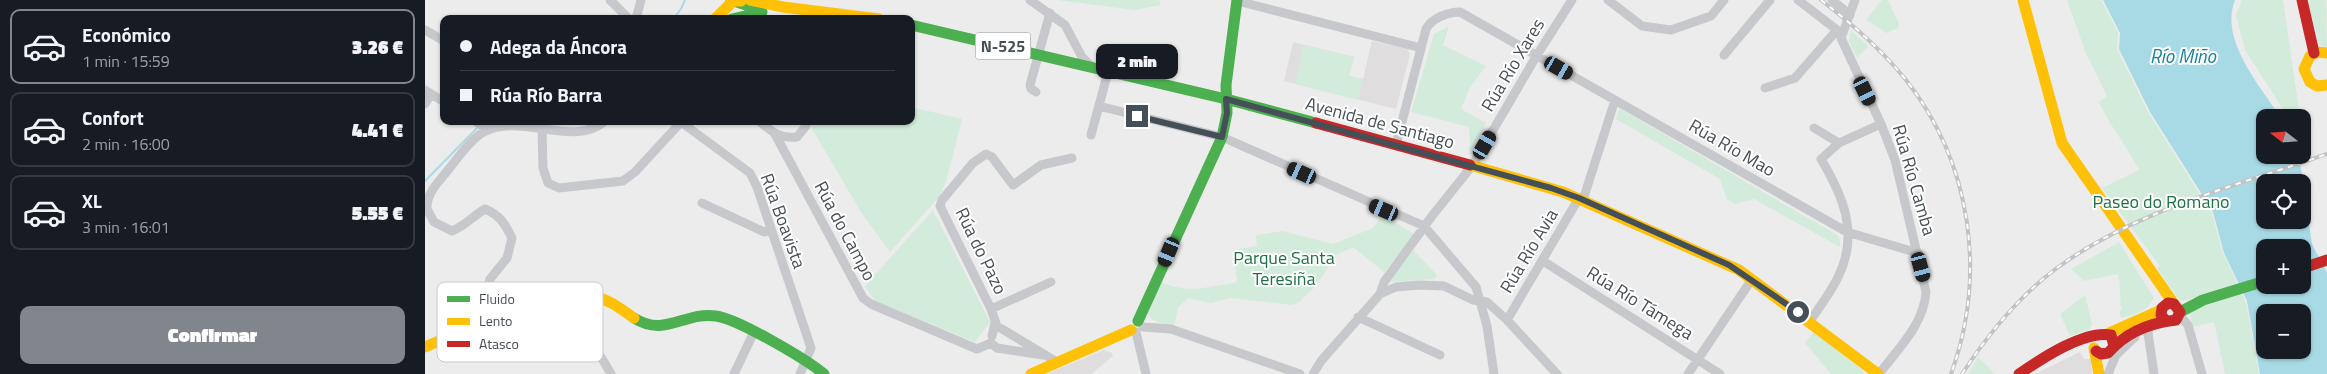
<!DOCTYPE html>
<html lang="es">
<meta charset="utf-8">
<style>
body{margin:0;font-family:"Titillium Web",sans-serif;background:#20242c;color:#f1f3f6;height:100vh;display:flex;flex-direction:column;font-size:19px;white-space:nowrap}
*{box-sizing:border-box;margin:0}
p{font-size:16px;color:#9ea1a6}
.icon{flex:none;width:28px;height:28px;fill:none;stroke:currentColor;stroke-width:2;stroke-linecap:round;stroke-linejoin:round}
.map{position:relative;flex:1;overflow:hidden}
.panel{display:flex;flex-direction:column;background:#171b24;width:425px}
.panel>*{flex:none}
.guide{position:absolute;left:15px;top:15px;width:475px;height:110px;border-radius:10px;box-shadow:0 1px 4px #0004;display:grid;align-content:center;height:110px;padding:0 20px;background:#171b24}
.needle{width:32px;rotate:287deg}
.fabs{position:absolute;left:1831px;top:109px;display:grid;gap:10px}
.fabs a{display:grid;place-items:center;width:55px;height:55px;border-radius:10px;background:#171b24;box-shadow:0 1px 4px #0004;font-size:25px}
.end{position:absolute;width:22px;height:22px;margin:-11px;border:6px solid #454f57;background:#fff;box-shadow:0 0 0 2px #fff}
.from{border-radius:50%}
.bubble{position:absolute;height:35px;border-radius:10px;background:#171b24;box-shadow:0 1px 4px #0004;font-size:16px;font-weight:800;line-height:35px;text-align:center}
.car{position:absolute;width:15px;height:30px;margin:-15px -8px;border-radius:6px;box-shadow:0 0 4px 1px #0007;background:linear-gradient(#222 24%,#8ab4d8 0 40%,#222 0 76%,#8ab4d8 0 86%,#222 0)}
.guide b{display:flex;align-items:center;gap:18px;height:48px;font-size:19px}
.guide b+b{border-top:1px solid #363941}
.guide i{width:12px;height:12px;background:#f1f3f6}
ul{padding:9px 0 0;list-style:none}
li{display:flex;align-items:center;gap:15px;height:75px;margin:0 10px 8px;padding:0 10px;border:2px solid #363941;border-radius:10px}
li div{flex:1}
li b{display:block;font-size:19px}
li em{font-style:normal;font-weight:800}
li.active{border-color:#80868b}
li>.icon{width:45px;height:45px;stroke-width:1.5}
.primary-button{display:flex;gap:10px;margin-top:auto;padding:10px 20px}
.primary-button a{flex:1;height:58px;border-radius:10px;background:#80868b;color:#fff;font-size:20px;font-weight:800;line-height:58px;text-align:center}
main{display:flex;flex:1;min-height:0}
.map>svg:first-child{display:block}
</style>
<main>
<section class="panel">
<ul>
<li class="active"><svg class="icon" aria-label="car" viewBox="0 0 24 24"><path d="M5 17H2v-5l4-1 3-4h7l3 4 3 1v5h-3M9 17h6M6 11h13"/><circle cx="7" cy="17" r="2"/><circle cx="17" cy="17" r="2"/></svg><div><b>Económico</b><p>1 min · 15:59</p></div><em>3.26 €</em></li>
<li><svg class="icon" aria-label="car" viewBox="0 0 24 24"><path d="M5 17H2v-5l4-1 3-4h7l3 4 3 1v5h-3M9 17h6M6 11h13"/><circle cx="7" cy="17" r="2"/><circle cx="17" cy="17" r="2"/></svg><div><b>Confort</b><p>2 min · 16:00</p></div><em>4.41 €</em></li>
<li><svg class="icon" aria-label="car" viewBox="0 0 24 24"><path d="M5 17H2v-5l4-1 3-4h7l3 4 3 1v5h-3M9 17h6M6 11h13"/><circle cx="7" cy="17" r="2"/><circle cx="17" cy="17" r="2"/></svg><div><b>XL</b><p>3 min · 16:01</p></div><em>5.55 €</em></li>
</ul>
<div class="primary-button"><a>Confirmar</a></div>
</section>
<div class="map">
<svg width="1902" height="374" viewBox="0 0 1902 374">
<rect width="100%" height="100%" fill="#edecec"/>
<path fill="#dfdddd" d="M947,41L982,49L985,54L971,109L859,81L868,42L929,57L924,76L938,79Z
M679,350L687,353L688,356L666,374H621Z
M1655,352L1659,359H1666L1667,374H1610Z"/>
<path fill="#d2ebda" d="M632,0H734L736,5L710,10Z
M1457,0H1463L1474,24L1473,28L1462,33L1441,20Z
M1642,0H1676L1693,32L1692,49L1723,112L1787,214L1798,253L1821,303L1834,374H1800L1789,322L1768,327L1764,311L1775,296L1757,301L1752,297L1732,268L1735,266L1677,188L1714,170C1702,146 1685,126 1674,102L1682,96L1660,51Z
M1817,0H1858L1875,117H1863L1820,50L1811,15Z
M1883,0H1901L1902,50L1894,43Z
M1024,26L1018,45L1061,66L1044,89L1036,109L1061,123L1045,151L1044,127L986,112L1009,34Z
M1426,30L1443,46L1432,58L1424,41Z
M878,45L929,57L924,76L938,79L933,100L870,84Z
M486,107L537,119L521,182L514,197L465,252L436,212L386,127L388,121H486Z
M1194,108L1412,235L1415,240V247L1329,199L1310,204L1302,199L1295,179L1191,119Z
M508,210L565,322L550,342L450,301L440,286Z
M957,215L988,233L987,238L959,272L928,247L911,255L891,286L874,302L867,305L805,298L786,303L763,298L753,308L749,326C739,324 725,322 723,312L735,282C771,295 777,286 811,283L812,279L808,250L832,246L831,235L858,231L908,244L948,228Z
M1694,242L1729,298C1722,312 1710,314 1696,318L1694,311L1697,310C1694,298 1696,286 1693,274L1659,281L1646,269Z
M988,250L1012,275L1010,279L963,282Z
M1660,295L1667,324L1664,330L1645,336L1635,314Z
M1389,332L1436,369L1439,374H1406L1380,343Z
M1553,357L1570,374H1543Z"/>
<path fill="#a8dae6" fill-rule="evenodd" d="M1678,0H1810C1794,40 1835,85 1855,117L1840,118V155H1874L1887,244L1902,273V374H1835L1822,301L1799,253L1788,212L1725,112L1694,49L1695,33ZM1840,182H1878V220H1840ZM1840,248H1878V285H1840ZM1840,312H1878V350H1840Z"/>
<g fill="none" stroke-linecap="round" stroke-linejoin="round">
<path stroke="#a8dae6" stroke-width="2" d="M248,19L256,9L260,0
M0,181L54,126"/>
<path stroke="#c6c8cb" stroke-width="9" d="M185,0L204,19
M605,0L640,25L657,57L665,65
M1183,0L1217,26L1246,30L1286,16L1299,0
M1373,0L1416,33
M1407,0L1425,15
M1430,0L1416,38L1456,124L1470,160L1501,292C1499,324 1473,349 1454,374
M812,1L996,48
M211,19L216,0
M0,30L19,41
M1299,55L1345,0
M1340,88L1370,78L1412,30
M0,90L19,102
M611,92L606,89L605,85L625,13
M0,104L6,94
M674,106L797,137L999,226L1051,287L1062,326L1069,374
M50,121L64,130
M334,121C347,132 355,139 372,137L381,126L382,121
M256,122L325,173L332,187L386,348L375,374
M1389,128L1414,143
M117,129L118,168L123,183L134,188L198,181L210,172L257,121
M350,134L438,298L446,304L552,349L566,343
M666,135L683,72
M971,145L1001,29C1007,18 1023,12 1035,12L1422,232L1493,253
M1158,200L1190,100
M277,203L339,232L345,230
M1118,261L1295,374
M955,294L959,282L1007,216L1047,166L1112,55L1147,0
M566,309L626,282
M933,317L1015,355
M70,318L61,294L65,279L82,258L87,238C80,224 75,215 60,209C48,216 40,226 27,231L9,222L2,209C1,193 14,182 23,170C33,158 44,141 57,133C94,111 148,149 180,121
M1752,318H1757L1763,325L1777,374
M1082,320L1154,198
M1385,321C1395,306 1407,291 1414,275C1434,233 1418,196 1396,159L1414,143L1456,124
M61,322L65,329C93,329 137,324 160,340C172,348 179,362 186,374
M1724,325L1723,333L1729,374
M718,327L746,329L875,374
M711,332L721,374
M567,336L570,322
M16,340L22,353L36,356C49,349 55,336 59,323
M566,343L572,348L618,355
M632,362L572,326L566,309L515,206L517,200L548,163L561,154L567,157L588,185L616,165L647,158
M309,374L329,332
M888,374L896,361L955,294L971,287L994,285L1019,286L1048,300L1062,302L1082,320L1132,374
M1263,374L1327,279
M1683,374L1691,355L1710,337L1713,329"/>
<path stroke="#4caf50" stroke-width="11" d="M306,0L336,10
M307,19L337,12
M486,25L801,99L891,123
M1755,312L1778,300L1840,281
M209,318C240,338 260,311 291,316C313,319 381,359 399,374
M713,321L797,137L802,113L801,85L812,0"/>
<path stroke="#ffc107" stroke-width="11" d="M325,0L358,7L454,19
M1598,0L1637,143L1749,304
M290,19L308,1H316
M1902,53L1892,52L1885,56L1879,69L1885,82L1892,86L1902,85
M1045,165L1138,192L1314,270L1453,374
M1684,333L1736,310
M0,347C44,328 124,288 172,298C186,300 197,310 209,318
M1669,348L1674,374
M606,374L706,330"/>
<path stroke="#c62828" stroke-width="11" d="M1877,0L1889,53
M891,123L1045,165
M1878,268L1902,260
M1671,351L1676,354L1683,353C1701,332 1724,323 1751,320L1755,312L1749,304L1743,303L1737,308L1736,315L1741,321
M1594,374C1616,359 1659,330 1686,335L1689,346"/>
<defs>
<path id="rail" d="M1396,0C1427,24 1457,50 1481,80C1547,164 1562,275 1526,374
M1537,374C1560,339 1586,306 1618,279C1696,214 1808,187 1902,154"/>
</defs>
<use href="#rail" stroke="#c1c3c5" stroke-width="4"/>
<use href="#rail" stroke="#fff" stroke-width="2" stroke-dasharray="5.5" stroke-linecap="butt"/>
</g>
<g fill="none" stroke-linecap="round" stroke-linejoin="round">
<path stroke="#454f57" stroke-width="6" d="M712,116L797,137L802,113L801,99L1126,188L1154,198L1304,265L1373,312"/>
</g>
<g text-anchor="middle" stroke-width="4" stroke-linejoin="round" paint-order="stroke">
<rect fill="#fff" stroke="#7d8489" stroke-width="1" x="550.5" y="32.5" width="55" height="27" rx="4"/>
<g font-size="16" font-weight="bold" fill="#454f57">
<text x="578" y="52">N-525</text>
</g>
<g font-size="18" fill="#454f57" stroke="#fff">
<text transform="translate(1088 65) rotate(-59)" y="6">Rúa Río Xares</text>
<text transform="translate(955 123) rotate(15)" y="6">Avenida de Santiago</text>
<text transform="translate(1307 148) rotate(30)" y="6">Rúa Río Mao</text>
<text transform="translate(1489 180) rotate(74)" y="6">Rúa Río Camba</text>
<text transform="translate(358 221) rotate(70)" y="6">Rúa Boavista</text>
<text transform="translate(420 231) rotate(62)" y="6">Rúa do Campo</text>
<text transform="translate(556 251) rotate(64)" y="6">Rúa do Pazo</text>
<text transform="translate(1104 251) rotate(-59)" y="6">Rúa Río Avia</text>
<text transform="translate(1215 303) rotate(32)" y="6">Rúa Río Támega</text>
</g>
<g font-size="18" fill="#1d7145" stroke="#fff">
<text x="1736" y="208">Paseo do Romano</text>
<text x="859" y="264">Parque Santa<tspan x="859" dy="21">Teresiña</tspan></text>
</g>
<g font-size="19" font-style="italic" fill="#168099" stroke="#fff">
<text x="1758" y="63">Río Miño</text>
</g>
</g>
<rect x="12" y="282" width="166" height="80" rx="8" fill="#fff" stroke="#c7cacd" stroke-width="1"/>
<rect x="22" y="296" width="23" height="6" fill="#4caf50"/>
<rect x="22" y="318" width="23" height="7" fill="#ffc107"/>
<rect x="22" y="341" width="23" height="6" fill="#c62828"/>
<g font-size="14" fill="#454f57">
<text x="54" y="304">Fluido</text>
<text x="54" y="326">Lento</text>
<text x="54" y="349">Atasco</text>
</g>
</svg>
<div class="fabs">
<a><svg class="needle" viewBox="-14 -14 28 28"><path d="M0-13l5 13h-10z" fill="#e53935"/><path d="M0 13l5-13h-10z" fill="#9ea1a6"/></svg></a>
<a><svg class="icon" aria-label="locate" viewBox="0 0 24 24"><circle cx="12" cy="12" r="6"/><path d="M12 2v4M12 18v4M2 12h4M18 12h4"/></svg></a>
<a>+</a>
<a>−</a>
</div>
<i class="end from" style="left:1373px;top:312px"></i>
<i class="end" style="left:712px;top:116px"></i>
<div class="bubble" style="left:671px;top:44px;width:82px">2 min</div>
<i class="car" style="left:1134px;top:68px;rotate:120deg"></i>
<i class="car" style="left:1440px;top:91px;rotate:154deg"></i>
<i class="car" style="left:1060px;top:145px;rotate:30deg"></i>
<i class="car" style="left:877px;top:173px;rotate:294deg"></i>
<i class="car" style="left:959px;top:210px;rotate:293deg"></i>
<i class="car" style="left:744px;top:252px;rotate:203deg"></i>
<i class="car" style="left:1496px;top:267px;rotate:165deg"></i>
<div class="guide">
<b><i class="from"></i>Adega da Áncora</b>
<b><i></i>Rúa Río Barra</b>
</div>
</div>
</main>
